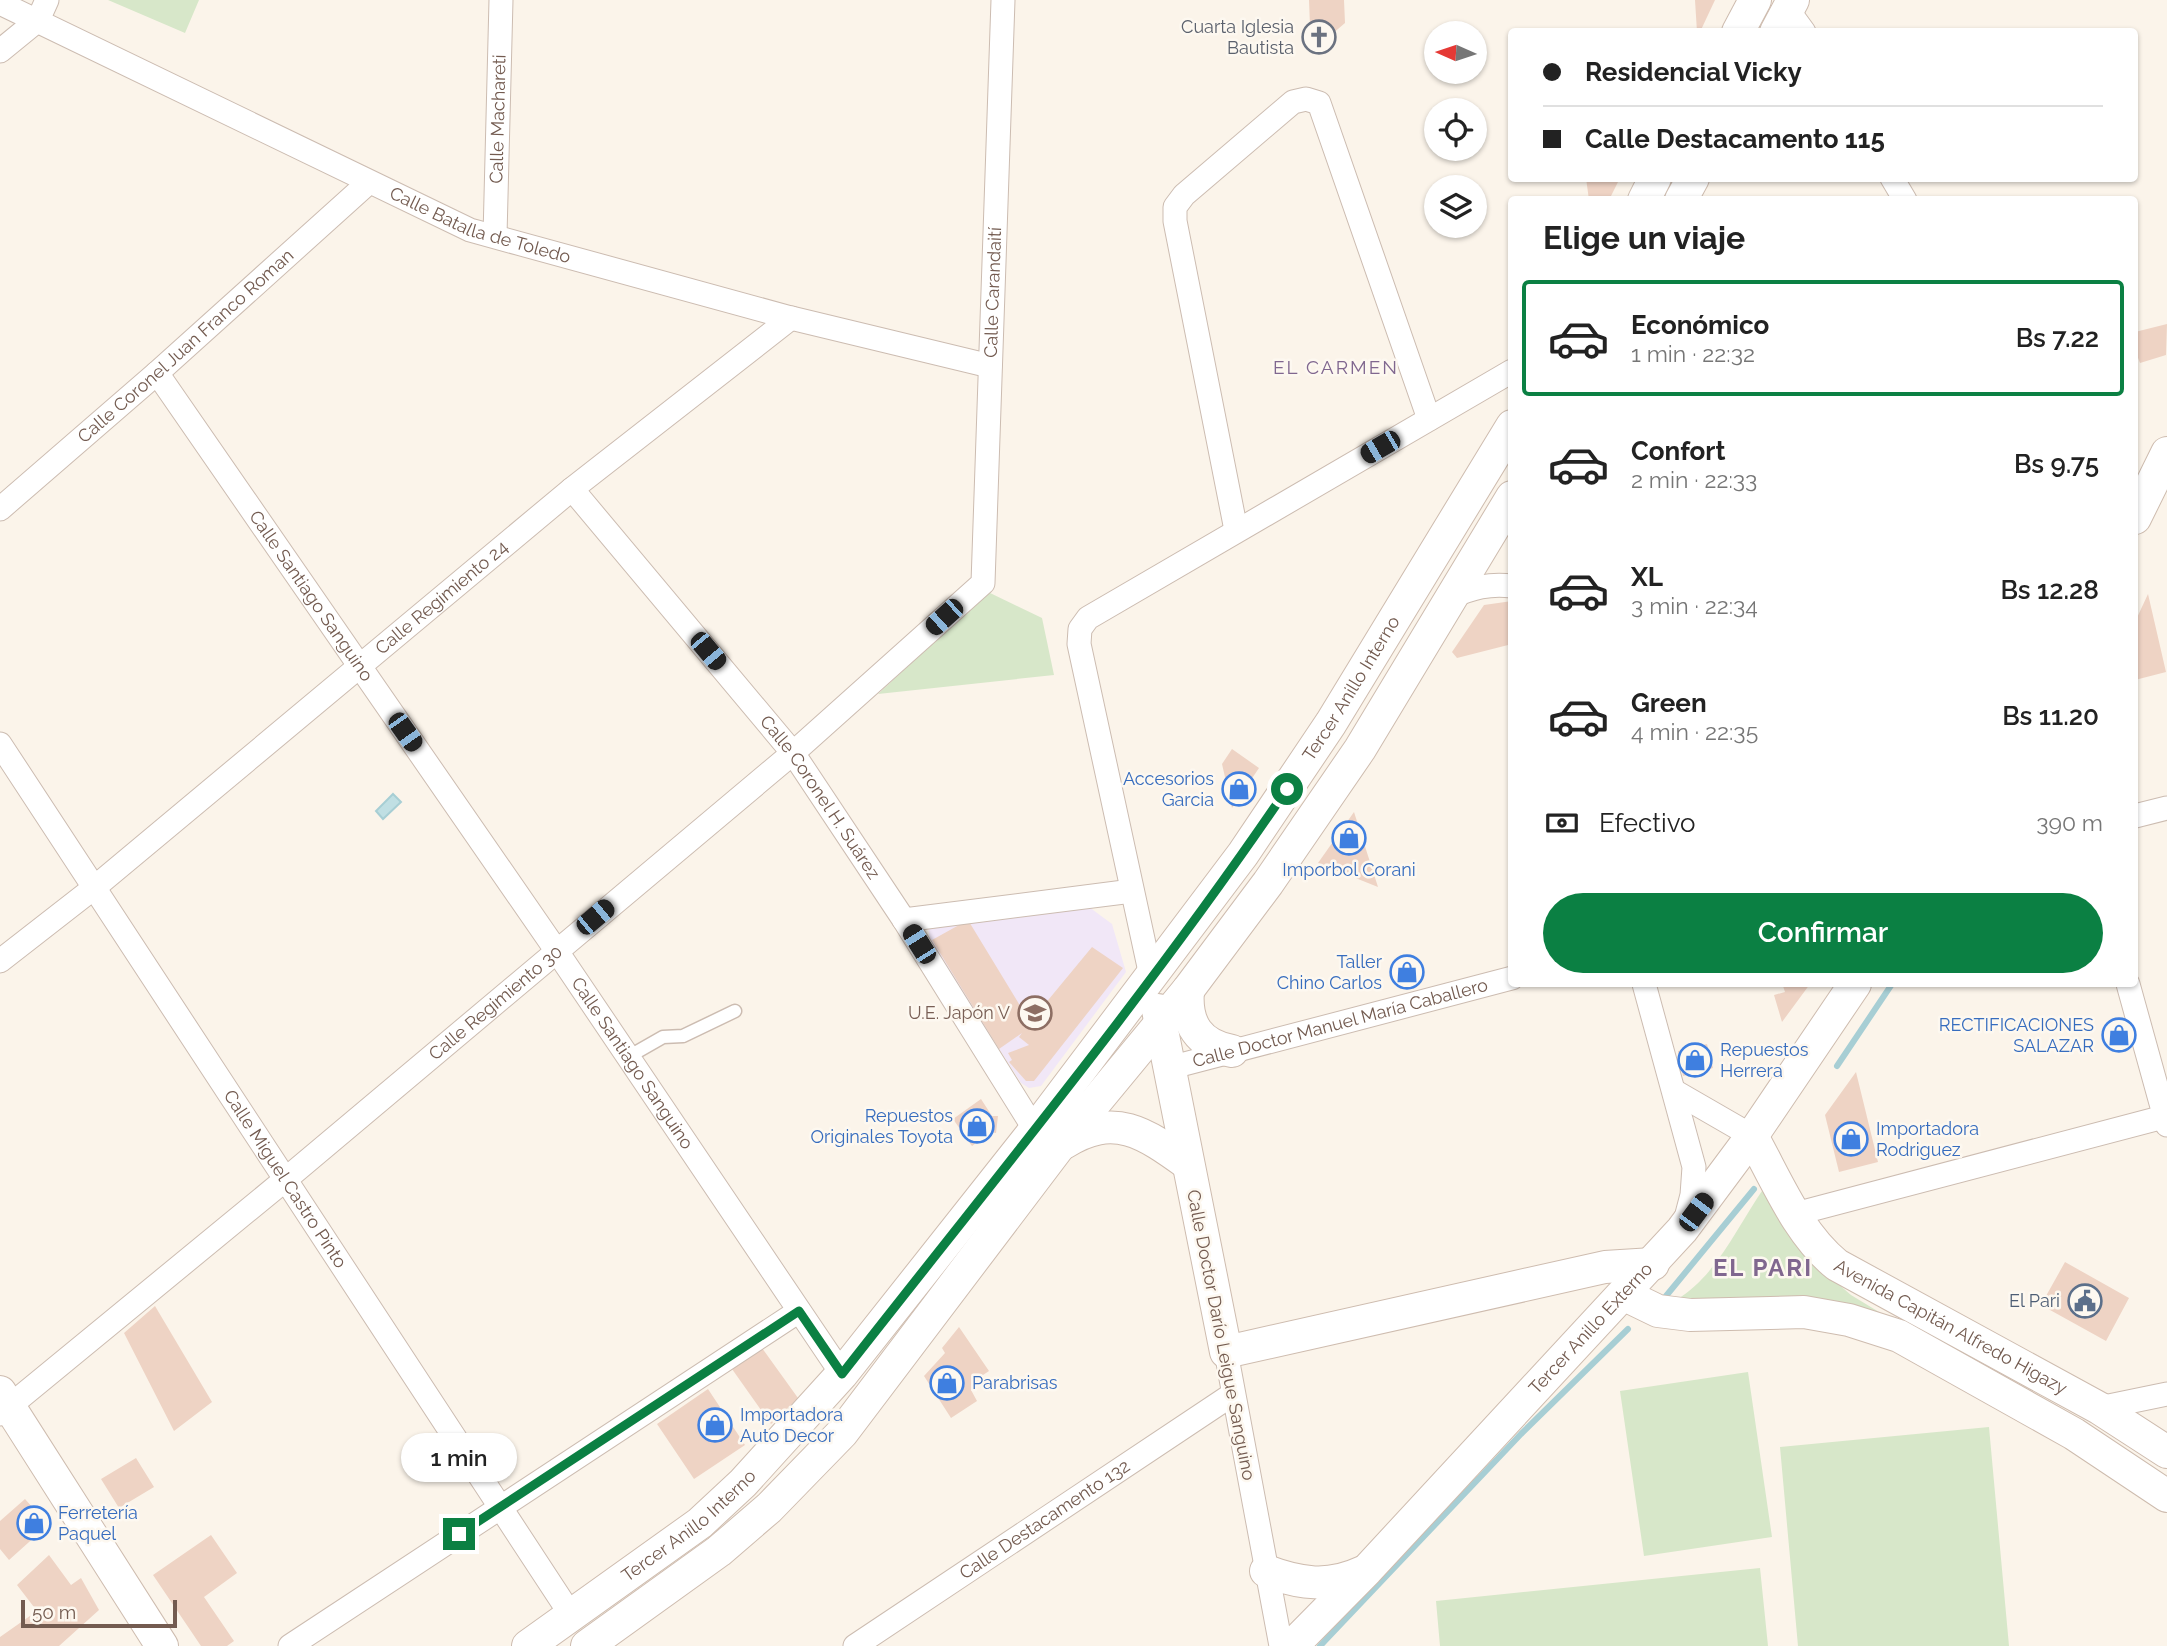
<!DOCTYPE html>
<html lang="es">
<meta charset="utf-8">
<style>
body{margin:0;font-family:Raleway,sans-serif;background:#f2f2f2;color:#222;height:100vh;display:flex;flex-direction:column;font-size:26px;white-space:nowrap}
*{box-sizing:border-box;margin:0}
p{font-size:23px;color:#767676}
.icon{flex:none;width:38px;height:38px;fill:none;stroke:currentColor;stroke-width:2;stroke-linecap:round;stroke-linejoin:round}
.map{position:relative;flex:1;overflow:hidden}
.details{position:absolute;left:1508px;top:196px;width:630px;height:791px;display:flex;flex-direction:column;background:#fff;border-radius:7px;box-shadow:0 2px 5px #0004}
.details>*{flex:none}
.guide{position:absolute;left:1508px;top:28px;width:630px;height:154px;border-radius:7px;box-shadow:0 2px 5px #0004;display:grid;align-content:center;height:154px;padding:0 35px;background:#fff}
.needle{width:46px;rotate:273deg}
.buttons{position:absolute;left:1424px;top:21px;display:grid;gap:14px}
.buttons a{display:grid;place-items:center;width:63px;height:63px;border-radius:50%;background:#fff;box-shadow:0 2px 5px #0004;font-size:35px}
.scale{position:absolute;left:21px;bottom:18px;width:156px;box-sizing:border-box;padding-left:7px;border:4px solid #735b50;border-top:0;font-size:19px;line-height:24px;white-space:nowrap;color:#735b50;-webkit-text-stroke:5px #fdf8f0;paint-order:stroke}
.end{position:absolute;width:32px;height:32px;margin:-16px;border:9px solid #0b8043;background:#fff;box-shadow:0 0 0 4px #fff}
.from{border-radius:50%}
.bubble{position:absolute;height:49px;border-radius:24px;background:#fff;box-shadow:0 2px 5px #0004;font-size:23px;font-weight:600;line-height:49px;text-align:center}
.car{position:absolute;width:21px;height:42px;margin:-21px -10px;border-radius:9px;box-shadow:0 0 5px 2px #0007;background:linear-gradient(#222 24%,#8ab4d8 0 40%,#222 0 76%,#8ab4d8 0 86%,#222 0)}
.guide b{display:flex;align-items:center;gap:24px;height:66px;font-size:26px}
.guide b+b{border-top:2px solid #e0e0e0}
.guide i{width:18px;height:18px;background:#222}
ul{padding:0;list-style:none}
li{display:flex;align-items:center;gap:21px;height:116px;margin:0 14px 10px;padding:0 21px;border:4px solid transparent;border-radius:7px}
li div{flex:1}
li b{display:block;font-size:26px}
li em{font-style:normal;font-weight:600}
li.active{border-color:#0b8043}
li>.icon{width:63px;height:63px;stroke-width:1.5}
h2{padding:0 35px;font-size:32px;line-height:84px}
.pay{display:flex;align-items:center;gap:18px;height:77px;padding:0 35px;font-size:26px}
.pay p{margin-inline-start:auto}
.action{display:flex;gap:14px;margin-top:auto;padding:14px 35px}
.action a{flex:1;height:80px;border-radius:42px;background:#0b8043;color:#fff;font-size:28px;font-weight:600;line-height:80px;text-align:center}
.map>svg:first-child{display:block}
</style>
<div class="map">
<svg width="2167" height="1646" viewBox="0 0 2167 1646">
<rect width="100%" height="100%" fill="#fbf4ea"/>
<path fill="#f1e7f7" d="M1089,907L1112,924L1126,972L1041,1086L1029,1088L1021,1083L930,942L928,926Z"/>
<path fill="#d7e7c9" d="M108,0H199L185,33Z
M988,592L1042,618L1054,675L878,694Z
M1764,1188L1815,1264L1851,1295L1879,1312L1875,1319L1676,1300C1717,1276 1738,1225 1764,1188Z
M1748,1372L1772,1537L1644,1556L1620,1391Z
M1989,1427L2009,1646H1798L1780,1447Z
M1760,1568L1768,1646H1440L1436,1601Z"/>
<path fill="#c0dfe3" stroke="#a7ced4" stroke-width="2" d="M393,794L401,802L383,819L376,811Z"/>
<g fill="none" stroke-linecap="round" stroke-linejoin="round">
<path stroke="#a7ced4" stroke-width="6" d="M1837,1066L1892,984
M1666,1296L1754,1189
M1320,1646L1521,1434L1628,1329"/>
</g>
<path fill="#eed3c4" d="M1309,0H1344L1345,23L1311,52Z
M1695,0H1715L1700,32H1697Z
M1586,178H1620L1609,200H1589Z
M2167,324L2166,355L2140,363L2135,350V332Z
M2148,594L2166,672L2135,680V622Z
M1512,601V644L1457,658L1452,652L1484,605Z
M1232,749L1259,768L1232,808L1222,764Z
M1354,812L1378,887L1318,863Z
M968,920L1030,1022L1092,947L1123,968L1034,1081H1026L1009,1062L1012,1060L1008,1053L1029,1045L1019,1037L1022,1033L999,1049L932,940Z
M1788,985L1810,984L1782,1022L1774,995L1785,992L1783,986Z
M1707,1044L1713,1068L1683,1076L1678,1051Z
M1856,1072L1878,1162L1839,1172L1825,1115Z
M981,1099L992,1116H998L996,1133L991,1132L972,1146L953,1119Z
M2065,1262L2129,1298L2106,1341L2041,1305Z
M155,1306L212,1402L174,1431L124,1333Z
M959,1327L989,1371L977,1379L980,1383L971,1390L977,1401L951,1418L924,1376L945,1353L942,1348Z
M762,1348L798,1398L771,1424L732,1369Z
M708,1389L745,1445L694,1479L657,1424Z
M136,1458L154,1487L119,1508L101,1479Z
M25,1499L48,1525L9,1560L0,1549V1521Z
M211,1535L237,1573L204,1597L234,1641L227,1646H201L153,1575Z
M49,1555L71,1585L81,1578L99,1610L59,1646H0V1637L37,1611L17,1585Z"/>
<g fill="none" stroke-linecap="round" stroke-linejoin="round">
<defs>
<path id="lane" d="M628,1057L663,1037L683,1036L735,1011"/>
<g id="street">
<path id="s1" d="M0,3L470,230L791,318L990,366"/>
<path d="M1788,10L1804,32"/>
<path d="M0,51L38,20L47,0"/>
<path d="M1892,178L1905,200"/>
<path id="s2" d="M495,236L501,0"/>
<path id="s3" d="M157,373L556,950L842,1374"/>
<path id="s4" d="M572,489L793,753L904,920L1035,1130"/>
<path id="s5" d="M0,509L157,373L368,183"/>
<path d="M1236,530L1175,221V207L1184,195L1293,102L1306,99L1319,103L1429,419"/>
<path d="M1451,597C1472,588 1489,583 1512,586"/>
<path id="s6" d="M0,744L571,1615"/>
<path d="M2135,816L2167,808"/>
<path d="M904,920L1132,891"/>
<path id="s7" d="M0,961L95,887L572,489L791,318"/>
<path d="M1151,976L1079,644L1080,629L1088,618L1512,371"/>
<path d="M1644,984L1694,1167L1692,1195L1686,1218"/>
<path d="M2128,984L2167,1125"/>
<path id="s8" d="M1169,1068L1512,978"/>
<path d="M1674,1091L1752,1136"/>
<path d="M1795,1214L2167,1116"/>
<path d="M1226,1352L1281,1646"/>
<path d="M2099,1408L2167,1394"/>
<path id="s9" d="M0,1414L286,1179L793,753L983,583L1003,0"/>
<path d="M290,1646L799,1311"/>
<path id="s10" d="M855,1646L1233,1394"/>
</g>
<g id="secondary">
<path d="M1738,32L1755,0"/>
<path d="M1776,32L1793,0"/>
<path d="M1644,200L1655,178"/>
<path d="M1681,200L1693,178"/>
<path d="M2135,518L2167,453"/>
<path d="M1188,990C1185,1024 1199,1045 1232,1051"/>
<path d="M1158,1010L1226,1352L1605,1267L1653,1264"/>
<path id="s11" d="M1752,1136C1776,1179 1798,1234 1837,1265L2099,1408L2167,1452"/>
<path d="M1064,1143C1114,1111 1145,1133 1188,1164"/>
<path d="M1625,1295L1658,1311L1690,1315L1804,1312L1849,1320L1899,1336L2074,1434L2167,1496"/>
<path d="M0,1392L162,1646"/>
<path d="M1266,1571C1300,1584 1329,1588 1363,1572"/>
<path id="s12" d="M528,1646L700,1523L743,1483L842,1374L1035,1130L1243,854L1331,723L1512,426"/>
<path d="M587,1646L719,1551L769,1508L842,1433L1060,1145L1188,990L1268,883L1360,749L1512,497"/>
<path id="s13" d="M1292,1646L1367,1570L1682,1230L1752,1136L1855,984"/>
</g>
</defs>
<use href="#lane" stroke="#ccbcb1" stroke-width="15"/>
<use href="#street" stroke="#ccbcb1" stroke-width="25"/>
<use href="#secondary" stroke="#cebcaf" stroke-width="34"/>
<use href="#lane" stroke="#fff" stroke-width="12"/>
<use href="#street" stroke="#fff" stroke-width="23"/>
<use href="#secondary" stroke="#fff" stroke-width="32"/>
</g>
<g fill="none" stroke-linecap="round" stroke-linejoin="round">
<path stroke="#0b8043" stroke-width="9" d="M459,1534L799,1311L842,1374C993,1181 1150,991 1287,789"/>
</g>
<defs>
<symbol id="church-ring" viewBox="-11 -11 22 22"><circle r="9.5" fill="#fdf8f0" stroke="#6b7280" stroke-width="1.5"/><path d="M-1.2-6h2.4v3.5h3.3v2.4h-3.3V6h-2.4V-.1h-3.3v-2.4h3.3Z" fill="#6b7280"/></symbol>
<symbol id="shop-ring" viewBox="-11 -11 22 22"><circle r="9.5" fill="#fdf8f0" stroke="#3f7fe0" stroke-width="1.5"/><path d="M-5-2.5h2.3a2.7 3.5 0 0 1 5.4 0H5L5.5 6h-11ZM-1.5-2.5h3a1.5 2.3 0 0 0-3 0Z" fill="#3f7fe0"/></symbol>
<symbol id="school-ring" viewBox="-11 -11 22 22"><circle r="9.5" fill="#fdf8f0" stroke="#8d6e63" stroke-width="1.5"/><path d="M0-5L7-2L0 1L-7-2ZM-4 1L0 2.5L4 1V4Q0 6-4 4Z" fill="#8d6e63"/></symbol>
<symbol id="civic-ring" viewBox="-11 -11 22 22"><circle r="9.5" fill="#fdf8f0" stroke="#5c6f8a" stroke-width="1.5"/><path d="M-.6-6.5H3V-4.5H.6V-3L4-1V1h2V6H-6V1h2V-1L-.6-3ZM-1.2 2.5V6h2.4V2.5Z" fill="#5c6f8a"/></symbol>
</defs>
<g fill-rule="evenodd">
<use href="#church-ring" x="1300" y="18" width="38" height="38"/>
<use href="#shop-ring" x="1220" y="770" width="38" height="38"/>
<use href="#shop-ring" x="1330" y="819" width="38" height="38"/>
<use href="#shop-ring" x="1388" y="953" width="38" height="38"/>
<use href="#school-ring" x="1016" y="994" width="38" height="38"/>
<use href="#shop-ring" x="2100" y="1016" width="38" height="38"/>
<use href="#shop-ring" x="1676" y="1041" width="38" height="38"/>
<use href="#shop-ring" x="958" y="1107" width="38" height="38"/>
<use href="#shop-ring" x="1832" y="1120" width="38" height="38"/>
<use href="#civic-ring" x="2066" y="1282" width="38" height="38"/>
<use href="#shop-ring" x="928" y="1364" width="38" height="38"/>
<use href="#shop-ring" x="696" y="1406" width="38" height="38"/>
<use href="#shop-ring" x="15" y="1504" width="38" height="38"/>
</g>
<g text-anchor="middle" stroke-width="5" stroke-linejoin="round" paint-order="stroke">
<g font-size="18" fill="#5b616d" stroke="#fdf8f0" text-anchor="end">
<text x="1294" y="33">Cuarta Iglesia<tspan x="1294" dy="21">Bautista</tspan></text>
</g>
<g font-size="18" fill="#735b50" stroke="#fdf8f0">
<text dy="6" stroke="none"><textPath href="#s2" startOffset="117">Calle Machareti</textPath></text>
<text dy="6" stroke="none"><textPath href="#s1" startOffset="530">Calle Batalla de Toledo</textPath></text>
<text dy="6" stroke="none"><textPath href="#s9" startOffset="1578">Calle Carandaití</textPath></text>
<text dy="6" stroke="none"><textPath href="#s5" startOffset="247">Calle Coronel Juan Franco Roman</textPath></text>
<text dy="6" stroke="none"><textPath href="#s3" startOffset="271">Calle Santiago Sanguino</textPath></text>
<text dy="6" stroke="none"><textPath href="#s7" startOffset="572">Calle Regimiento 24</textPath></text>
<text dy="6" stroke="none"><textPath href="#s12" startOffset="1272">Tercer Anillo Interno</textPath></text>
<text dy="6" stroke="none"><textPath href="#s4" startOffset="396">Calle Coronel H. Suárez</textPath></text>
<text dy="6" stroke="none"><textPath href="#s9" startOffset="644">Calle Regimiento 30</textPath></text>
<text dy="6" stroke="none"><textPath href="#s8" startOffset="177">Calle Doctor Manuel María Caballero</textPath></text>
<text dy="6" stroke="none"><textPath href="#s3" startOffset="838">Calle Santiago Sanguino</textPath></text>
<text dy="6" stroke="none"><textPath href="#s6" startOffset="520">Calle Miguel Castro Pinto</textPath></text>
<text dy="6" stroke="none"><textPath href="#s11" startOffset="285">Avenida Capitán Alfredo Higazy</textPath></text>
<text dy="6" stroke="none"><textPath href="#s13" startOffset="436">Tercer Anillo Externo</textPath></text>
<text transform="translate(1221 1335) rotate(79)" y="6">Calle Doctor Darío Leigue Sanguino</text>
<text dy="6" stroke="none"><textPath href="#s10" startOffset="228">Calle Destacamento 132</textPath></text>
<text dy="6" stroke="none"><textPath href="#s12" startOffset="201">Tercer Anillo Interno</textPath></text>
</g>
<g font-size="18" fill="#366cbe" stroke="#fdf8f0" text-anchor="start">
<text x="1214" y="785" text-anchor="end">Accesorios<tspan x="1214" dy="21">Garcia</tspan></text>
<text x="1349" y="876" text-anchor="middle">Imporbol Corani</text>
<text x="1382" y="968" text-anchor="end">Taller<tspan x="1382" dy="21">Chino Carlos</tspan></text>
<text x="2094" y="1031" text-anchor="end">RECTIFICACIONES<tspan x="2094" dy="21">SALAZAR</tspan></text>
<text x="1720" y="1056">Repuestos<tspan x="1720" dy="21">Herrera</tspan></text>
<text x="953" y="1122" text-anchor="end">Repuestos<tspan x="953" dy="21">Originales Toyota</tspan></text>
<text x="1876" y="1135">Importadora<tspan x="1876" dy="21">Rodriguez</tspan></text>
<text x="972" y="1389">Parabrisas</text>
<text x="740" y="1421">Importadora<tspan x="740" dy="21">Auto Decor</tspan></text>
<text x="58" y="1519">Ferretería<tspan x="58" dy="21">Paquel</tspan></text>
</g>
<g font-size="18" fill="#785e54" stroke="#fdf8f0" text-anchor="end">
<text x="1010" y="1019">U.E. Japón V</text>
</g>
<g font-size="18" fill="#4e5e75" stroke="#fdf8f0" text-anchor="end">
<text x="2060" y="1307">El Pari</text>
</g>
<g font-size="19" letter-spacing="2" fill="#80678f" stroke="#fdf8f0">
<text x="1336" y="374">EL CARMEN</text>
</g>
<g font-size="24" font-weight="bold" letter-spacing="2" fill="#80678f" stroke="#fdf8f0">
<text x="1763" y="1276">EL PARI</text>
</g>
</g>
</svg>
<div class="buttons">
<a><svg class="needle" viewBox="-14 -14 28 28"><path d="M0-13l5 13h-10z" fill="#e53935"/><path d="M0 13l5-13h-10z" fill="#767676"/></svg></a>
<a><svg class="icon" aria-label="locate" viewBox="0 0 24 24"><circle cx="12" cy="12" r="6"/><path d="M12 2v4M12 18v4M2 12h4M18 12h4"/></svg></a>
<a><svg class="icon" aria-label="layers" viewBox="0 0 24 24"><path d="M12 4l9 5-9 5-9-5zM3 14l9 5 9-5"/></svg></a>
</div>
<div class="scale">50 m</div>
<i class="end from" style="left:1287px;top:789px"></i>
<i class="end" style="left:459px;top:1534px"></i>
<div class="bubble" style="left:401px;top:1433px;width:116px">1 min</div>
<i class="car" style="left:1380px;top:447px;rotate:240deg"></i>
<i class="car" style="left:944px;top:617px;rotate:228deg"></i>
<i class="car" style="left:708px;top:651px;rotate:140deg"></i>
<i class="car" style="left:405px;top:732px;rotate:145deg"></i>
<i class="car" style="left:595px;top:917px;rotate:50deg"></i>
<i class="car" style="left:919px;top:944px;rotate:328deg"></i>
<i class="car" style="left:1696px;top:1212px;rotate:37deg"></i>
<div class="guide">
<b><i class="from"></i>Residencial Vicky</b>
<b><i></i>Calle Destacamento 115</b>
</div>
<section class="details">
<h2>Elige un viaje</h2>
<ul>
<li class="active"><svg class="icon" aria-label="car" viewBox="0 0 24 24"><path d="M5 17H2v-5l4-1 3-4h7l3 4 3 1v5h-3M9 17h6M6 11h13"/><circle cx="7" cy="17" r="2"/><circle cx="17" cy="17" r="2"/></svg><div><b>Económico</b><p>1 min · 22:32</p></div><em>Bs 7.22</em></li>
<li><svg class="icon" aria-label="car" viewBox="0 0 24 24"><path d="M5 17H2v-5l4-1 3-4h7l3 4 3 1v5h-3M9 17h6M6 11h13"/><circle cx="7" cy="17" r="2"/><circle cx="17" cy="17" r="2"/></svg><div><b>Confort</b><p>2 min · 22:33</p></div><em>Bs 9.75</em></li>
<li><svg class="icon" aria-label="car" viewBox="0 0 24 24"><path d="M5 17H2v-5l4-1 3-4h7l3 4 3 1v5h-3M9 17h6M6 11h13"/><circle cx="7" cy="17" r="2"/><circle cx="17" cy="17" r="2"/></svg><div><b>XL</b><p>3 min · 22:34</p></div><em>Bs 12.28</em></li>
<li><svg class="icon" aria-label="car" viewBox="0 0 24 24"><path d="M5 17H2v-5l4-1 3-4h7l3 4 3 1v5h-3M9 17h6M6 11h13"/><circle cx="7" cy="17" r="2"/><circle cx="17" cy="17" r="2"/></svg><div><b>Green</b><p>4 min · 22:35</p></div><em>Bs 11.20</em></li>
</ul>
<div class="pay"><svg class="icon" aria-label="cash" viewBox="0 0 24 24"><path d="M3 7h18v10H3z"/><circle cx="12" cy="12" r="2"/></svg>Efectivo<p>390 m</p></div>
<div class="action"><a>Confirmar</a></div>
</section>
</div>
